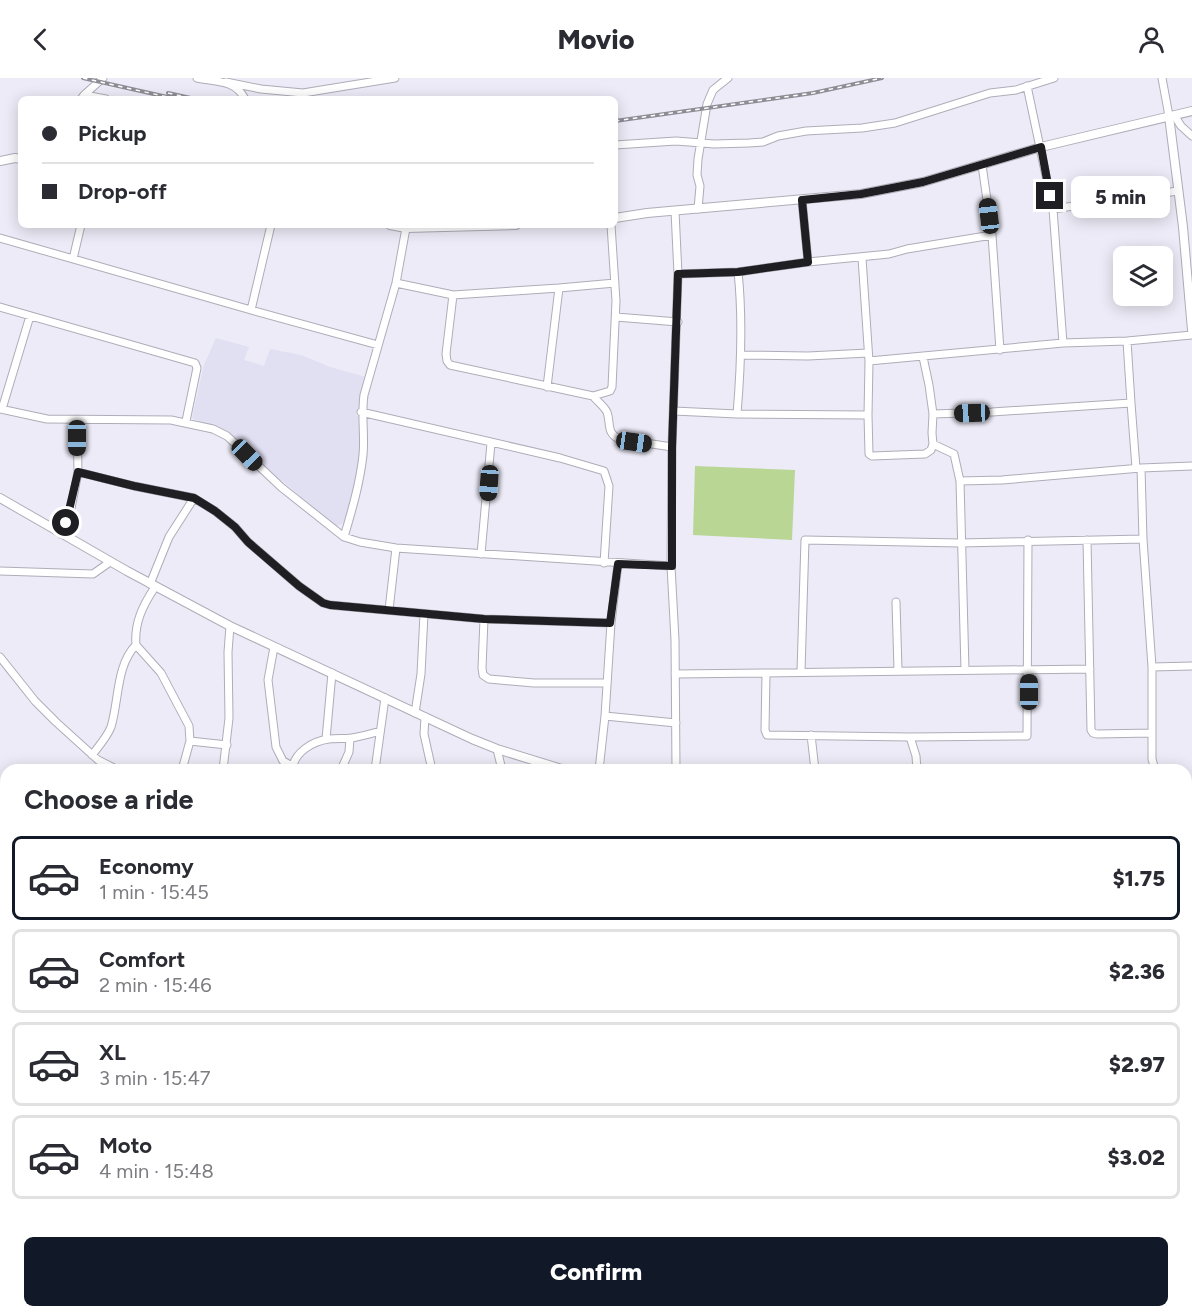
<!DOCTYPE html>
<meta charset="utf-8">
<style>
body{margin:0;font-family:Figtree,sans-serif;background:#f7f7f7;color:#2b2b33;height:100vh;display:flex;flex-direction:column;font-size:22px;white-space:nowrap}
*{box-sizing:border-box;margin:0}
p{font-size:20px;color:#7c7c81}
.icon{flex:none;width:33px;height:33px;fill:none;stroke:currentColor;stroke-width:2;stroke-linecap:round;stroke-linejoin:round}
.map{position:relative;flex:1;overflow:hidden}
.sheet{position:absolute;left:0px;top:686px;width:1192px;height:554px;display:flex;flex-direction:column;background:#fff;border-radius:18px 18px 0 0;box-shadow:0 3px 15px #0003}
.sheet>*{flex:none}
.banner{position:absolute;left:18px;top:18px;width:600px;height:132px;border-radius:9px;box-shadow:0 3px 15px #0003;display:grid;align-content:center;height:132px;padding:0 24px;background:#fff}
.fabs{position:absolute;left:1113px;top:168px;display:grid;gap:12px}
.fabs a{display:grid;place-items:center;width:60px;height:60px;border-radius:9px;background:#fff;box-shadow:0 3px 15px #0003;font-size:30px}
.end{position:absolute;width:27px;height:27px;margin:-14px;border:8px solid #1f1f23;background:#fff;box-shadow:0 0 0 3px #fff}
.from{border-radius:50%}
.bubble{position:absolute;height:42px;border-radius:9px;background:#fff;box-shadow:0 3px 15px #0003;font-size:20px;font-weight:800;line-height:42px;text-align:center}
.car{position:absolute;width:18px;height:36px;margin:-18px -9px;border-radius:8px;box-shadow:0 0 4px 2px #0007;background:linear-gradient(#222 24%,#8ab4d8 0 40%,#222 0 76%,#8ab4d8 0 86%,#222 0)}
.banner b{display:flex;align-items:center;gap:21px;height:57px;font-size:22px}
.banner b+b{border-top:2px solid #e1e1e2}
.banner i{width:15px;height:15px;background:#2b2b33}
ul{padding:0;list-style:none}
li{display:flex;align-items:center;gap:18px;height:84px;margin:0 12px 9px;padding:0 12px;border:3px solid #e1e1e2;border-radius:9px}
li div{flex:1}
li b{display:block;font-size:22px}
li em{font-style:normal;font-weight:800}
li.on{border-color:#111827}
li>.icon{width:54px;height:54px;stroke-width:1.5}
h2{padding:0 24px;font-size:27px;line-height:72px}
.cta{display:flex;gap:12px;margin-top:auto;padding:12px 24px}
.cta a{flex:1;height:69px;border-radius:9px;background:#111827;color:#fff;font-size:24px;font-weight:800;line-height:69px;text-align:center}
header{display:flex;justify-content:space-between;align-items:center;height:78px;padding:0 24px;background:#fff;font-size:27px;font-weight:800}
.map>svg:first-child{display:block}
</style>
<header><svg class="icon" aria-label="back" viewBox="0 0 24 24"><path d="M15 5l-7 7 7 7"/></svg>Movio<svg class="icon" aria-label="person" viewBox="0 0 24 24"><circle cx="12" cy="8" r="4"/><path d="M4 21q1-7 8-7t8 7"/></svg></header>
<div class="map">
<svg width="1192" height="1238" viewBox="0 0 1192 1238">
<rect width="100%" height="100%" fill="#ecebf7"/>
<path fill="#e1dff2" d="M216,260L249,269L244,282L264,288L270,271L301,277L330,289L366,299L356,338H361L359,394L346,443L336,449L285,405L255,386L225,354L192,340L204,287Z"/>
<path fill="#b9d694" d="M695,388L795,392L792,462L693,457Z
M0,771L6,775V1233H447L455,1238H0Z"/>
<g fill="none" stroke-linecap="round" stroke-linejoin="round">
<defs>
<path id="minor" d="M197,0C215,4 235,1 245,21
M1162,0L1169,38
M226,4L261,11L303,15L395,0
M1027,8L1053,131L1063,265
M84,17L103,0
M81,21L84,17L106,21
M1174,37L1181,48L1192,58
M615,67L676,63L714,66L749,65L763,64L778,58L806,53L862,50L895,45L990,15L1016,12L1054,0
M802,122L808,184
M698,131L700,108L697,97L698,81L707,26L713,12L728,0
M1053,131L1178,113
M675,133L678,196L672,369L671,488L675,562L676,692
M992,157L1000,272
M0,160L251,232L271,147
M862,180L869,283L1063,265L1127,263L1192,257
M73,181L81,147
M678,196L738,194L808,184L889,176L907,171L992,157L982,87
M396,205L453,217L446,276L447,283L450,287L593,318C597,323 604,328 607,334C611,345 606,355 619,361L672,369
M559,210L615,205
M453,217L559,210L547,309
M0,229L195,285L197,290L186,343
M251,232L378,267
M616,239L678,244
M741,277L808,278L868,275
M923,279L929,307L933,336L992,334L1131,325L1127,263
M593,318L610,313L612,309L616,223L611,147
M1131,325L1136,390
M0,331L47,341L171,342L213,351L227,358L281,409L344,459L360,464L396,470L671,488
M2,331L30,238
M674,333L737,336L868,337L869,283
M361,334L560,380L604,393L609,408L604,485
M737,336C741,289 743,241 738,194
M933,336L932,355L933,366L954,376L960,403
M868,337L869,376L872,378L925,376L931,372L933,366
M77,342L78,394L134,408L194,420L215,433L235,449L248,464L299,508L323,525L330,527L484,541L611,545
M61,456L69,441L78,394
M344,459C352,432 360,405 363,377C365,357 361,338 364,317L396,205L406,150
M1143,461L1141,390L1192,388
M1087,462L1091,652L1093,655L1097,656L1152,655
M481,476L491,365
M618,486L611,545L605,638L676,645
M0,493L93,496L110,484
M150,506L169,459L194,420
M155,509C143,527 134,545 136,567L161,595L189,648L190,663L182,692
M896,524L898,592
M389,532L396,470
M484,541L482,590L483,597L489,601L534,605H606
M274,569L268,602L276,669L283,683L299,692
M0,579L35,623L56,644L98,682L118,692
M1152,589L1192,588
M965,592L960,403L1002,402L1141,390
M801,593L805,462L960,465L1143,461L1152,589V681L1155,692
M675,596L1090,591
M766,596L765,652L767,657L910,659L1027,658L1028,462
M415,635L421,596L424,536
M425,639L424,656L432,692
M811,657L815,692
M910,659L916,678L917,692
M326,661L332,595
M190,663L227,667
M497,671L502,692
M92,677C99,668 107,659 111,649C119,623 116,587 136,567
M223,692L229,640L228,574L230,548
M292,692C294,674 313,663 329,661C337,660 345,661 352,660C362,658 371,656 380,653
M341,692L349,674L350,660
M375,692L385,620
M599,692L605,638
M0,707L6,711
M1186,868L1192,872
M1186,924L1192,913
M1186,1052H1192
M1186,1186L1192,1181
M551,1233V1238
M787,1233L790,1238
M1005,1233L1026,1238
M1036,1233L1037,1238
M1139,1233L1143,1238
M726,1238L728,1233
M884,1238V1233
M1123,1238L1125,1233"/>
<path id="tertiary" d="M1169,38L1183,149L1192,252
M0,83L15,80L21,81
M615,140L647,135L861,116L923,104L1041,69L1192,33
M390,147L406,150L516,147
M0,420L127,493L230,548L472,661L497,671L565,692
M1186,759H1192"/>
</defs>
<use href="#minor" stroke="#aeadb8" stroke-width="9"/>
<use href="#tertiary" stroke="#aeadb8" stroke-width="10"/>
<use href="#minor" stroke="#fff" stroke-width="7"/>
<use href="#tertiary" stroke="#fff" stroke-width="8"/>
<defs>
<path id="rail" d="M83,0L176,21
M168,15L195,21
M615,43L813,15L882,0"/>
</defs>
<use href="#rail" stroke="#8e8d96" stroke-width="4"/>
<use href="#rail" stroke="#fff" stroke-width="1.5" stroke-dasharray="4.5" stroke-linecap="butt"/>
</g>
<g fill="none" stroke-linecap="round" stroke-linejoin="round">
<path stroke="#1f1f23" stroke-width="8" d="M66,445L78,394L134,408L194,420L215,433L235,449L248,464L299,508L323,525L330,527L484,541L610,545L618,486L672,488V369L678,196L738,194L808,184L802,122L861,116L923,104L1041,69L1050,118"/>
</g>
</svg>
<div class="fabs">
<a><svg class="icon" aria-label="layers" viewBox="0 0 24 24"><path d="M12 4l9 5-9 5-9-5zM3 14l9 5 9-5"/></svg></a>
</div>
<i class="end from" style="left:66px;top:445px"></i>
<i class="end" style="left:1050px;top:118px"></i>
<div class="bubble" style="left:1071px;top:98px;width:99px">5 min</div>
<i class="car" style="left:989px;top:138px;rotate:353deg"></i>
<i class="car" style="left:972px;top:335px;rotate:268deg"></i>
<i class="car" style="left:77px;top:360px;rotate:180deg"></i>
<i class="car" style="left:634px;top:364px;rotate:98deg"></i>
<i class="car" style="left:247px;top:377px;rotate:136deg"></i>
<i class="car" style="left:489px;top:405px;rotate:184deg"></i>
<i class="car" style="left:1029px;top:614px;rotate:0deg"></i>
<div class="banner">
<b><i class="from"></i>Pickup</b>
<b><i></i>Drop-off</b>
</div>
<section class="sheet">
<h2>Choose a ride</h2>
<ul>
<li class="on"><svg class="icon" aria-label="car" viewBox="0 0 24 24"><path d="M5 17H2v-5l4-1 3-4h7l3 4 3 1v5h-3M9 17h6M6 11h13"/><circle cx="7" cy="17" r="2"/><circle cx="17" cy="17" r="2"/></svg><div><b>Economy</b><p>1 min · 15:45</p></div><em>$1.75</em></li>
<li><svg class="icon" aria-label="car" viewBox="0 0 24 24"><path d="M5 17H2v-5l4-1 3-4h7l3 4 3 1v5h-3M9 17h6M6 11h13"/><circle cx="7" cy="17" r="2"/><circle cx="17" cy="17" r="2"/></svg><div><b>Comfort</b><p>2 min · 15:46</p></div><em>$2.36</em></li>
<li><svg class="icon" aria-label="car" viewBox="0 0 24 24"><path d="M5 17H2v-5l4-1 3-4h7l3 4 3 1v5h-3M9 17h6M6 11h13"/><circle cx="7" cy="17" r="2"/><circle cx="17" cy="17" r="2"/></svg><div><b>XL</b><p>3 min · 15:47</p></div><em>$2.97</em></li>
<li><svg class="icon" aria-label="car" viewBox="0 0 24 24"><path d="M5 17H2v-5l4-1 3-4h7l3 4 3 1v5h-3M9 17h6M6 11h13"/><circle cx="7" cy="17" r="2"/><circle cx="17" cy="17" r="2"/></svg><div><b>Moto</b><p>4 min · 15:48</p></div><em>$3.02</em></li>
</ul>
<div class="cta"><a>Confirm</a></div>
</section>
</div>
